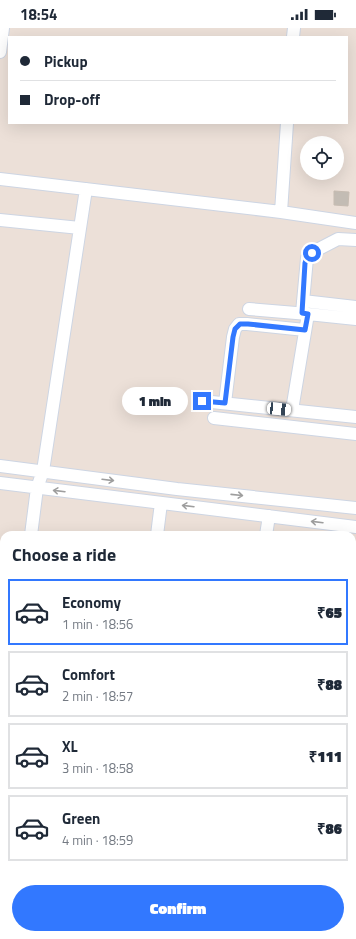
<!DOCTYPE html>
<meta charset="utf-8">
<style>
body{margin:0;font-family:"Titillium Web",sans-serif;background:#f6f6f7;color:#1f2937;height:100vh;display:flex;flex-direction:column;font-size:15px;white-space:nowrap}
*{box-sizing:border-box;margin:0}
p{font-size:13px;color:#747a83}
.icon{flex:none;width:22px;height:22px;fill:none;stroke:currentColor;stroke-width:2;stroke-linecap:round;stroke-linejoin:round}
.map{position:relative;flex:1;overflow:hidden}
.panel{position:absolute;left:0px;top:503px;width:356px;height:408px;display:flex;flex-direction:column;background:#fff;border-radius:12px 12px 0 0;box-shadow:0 4px 16px #0002}
.panel>*{flex:none}
.banner{position:absolute;left:8px;top:8px;width:340px;height:88px;border-radius:0px;box-shadow:0 4px 16px #0002;display:grid;align-content:center;height:88px;padding:0 12px;background:#fff}
.controls{position:absolute;left:300px;top:108px;display:grid;gap:8px}
.controls a{display:grid;place-items:center;width:44px;height:44px;border-radius:50%;background:#fff;box-shadow:0 4px 16px #0002;font-size:20px}
.end{position:absolute;width:18px;height:18px;margin:-9px;border:5px solid #3278ff;background:#fff;box-shadow:0 0 0 2px #fff}
.from{border-radius:50%}
.bubble{position:absolute;height:28px;border-radius:14px;background:#fff;box-shadow:0 4px 16px #0002;font-size:13px;font-weight:800;line-height:28px;text-align:center}
.car{position:absolute;width:12px;height:24px;margin:-12px -6px;border-radius:5px;box-shadow:0 0 3px 1px #0007;background:linear-gradient(#fff 24%,#345 0 40%,#fff 0 76%,#345 0 86%,#fff 0)}
.banner b{display:flex;align-items:center;gap:14px;height:38px;font-size:15px}
.banner b+b{border-top:1px solid #e0e1e3}
.banner i{width:10px;height:10px;background:#1f2937}
ul{padding:0;list-style:none}
li{display:flex;align-items:center;gap:12px;height:66px;margin:0 8px 6px;padding:0 4px;border:2px solid #e0e1e3;border-radius:0px}
li div{flex:1}
li b{display:block;font-size:15px}
li em{font-style:normal;font-weight:800}
li.selected{border-color:#3278ff}
li>.icon{width:36px;height:36px;stroke-width:1.5}
h2{padding:0 12px;font-size:18px;line-height:48px}
.primary-button{display:flex;gap:8px;margin-top:auto;padding:8px 12px}
.primary-button a{flex:1;height:46px;border-radius:24px;background:#3278ff;color:#fff;font-size:16px;font-weight:800;line-height:46px;text-align:center}
.status{display:flex;justify-content:space-between;align-items:center;height:28px;padding:0 20px;background:#fff;direction:ltr}
.status svg{height:11px;fill:currentColor}
.map>svg:first-child{display:block}
</style>
<div class="status"><b>18:54</b><svg viewBox="0 0 49 12"><path d="M0 12V9h3v3zM5 12V6h3v6zM10 12V3h3v9zM15 12V0h3v12zM26 1h20v11H26zM47 4h2v5h-2z"/></svg></div>
<div class="map">
<svg width="356" height="911" viewBox="0 0 356 911">
<rect width="100%" height="100%" fill="#ece0d8"/>
<path fill="#c3bcb4" stroke="#c7bcb2" d="M334,163L349,164L348,178L334,177Z"/>
<g fill="none" stroke-linecap="round" stroke-linejoin="round">
<defs>
<path id="street" d="M293,9L294,0
M0,24L3,0
M0,151L281,184L356,195
M281,184L287,95
M0,192L80,200
M303,273L356,279
M249,281L308,286
M302,285L307,230L311,225L338,211L356,212
M202,373L356,389
M225,375L233,309L235,301L239,296H247L305,302
M292,382L308,286L356,291
M214,390L356,406
M0,438L177,461L356,480
M0,455L356,499
M31,507L37,460L43,443L86,161
M157,507L161,475
M266,507L269,488
M0,602L4,603
M352,664L356,630
M352,727H356
M3,748L4,740
M352,841H356
M352,896H355L354,907
M153,911L154,907
M238,911L239,907
M321,911L322,907"/>
</defs>
<use href="#street" stroke="#cdd5e3" stroke-width="14"/>
<use href="#street" stroke="#fff" stroke-width="12"/>
</g>
<defs><path id="oneway-shaft" d="M-6 0H5M1.5-3L5.5 0L1.5 3" fill="none" stroke-width="1.6" stroke-linecap="round" stroke-linejoin="round"/></defs>
<g stroke="#9e9e9e">
<use href="#oneway-shaft" transform="translate(108 452) rotate(7)"/>
<use href="#oneway-shaft" transform="translate(59 463) rotate(-173)"/>
<use href="#oneway-shaft" transform="translate(237 467) rotate(6)"/>
<use href="#oneway-shaft" transform="translate(188 478) rotate(-173)"/>
<use href="#oneway-shaft" transform="translate(317 494) rotate(-173)"/>
</g>
<g fill="none" stroke-linecap="round" stroke-linejoin="round">
<path stroke="#3278ff" stroke-width="5" d="M202,373L225,375L233,309L235,301L240,296H248L305,302L308,286L302,285L305,235L307,230L312,225"/>
</g>
</svg>
<div class="controls">
<a><svg class="icon" aria-label="locate" viewBox="0 0 24 24"><circle cx="12" cy="12" r="6"/><path d="M12 2v4M12 18v4M2 12h4M18 12h4"/></svg></a>
</div>
<i class="end from" style="left:312px;top:225px"></i>
<i class="end" style="left:202px;top:373px"></i>
<div class="bubble" style="left:122px;top:359px;width:66px">1 min</div>
<i class="car" style="left:279px;top:381px;rotate:96deg"></i>
<div class="banner">
<b><i class="from"></i>Pickup</b>
<b><i></i>Drop-off</b>
</div>
<section class="panel">
<h2>Choose a ride</h2>
<ul>
<li class="selected"><svg class="icon" aria-label="car" viewBox="0 0 24 24"><path d="M5 17H2v-5l4-1 3-4h7l3 4 3 1v5h-3M9 17h6M6 11h13"/><circle cx="7" cy="17" r="2"/><circle cx="17" cy="17" r="2"/></svg><div><b>Economy</b><p>1 min · 18:56</p></div><em>₹65</em></li>
<li><svg class="icon" aria-label="car" viewBox="0 0 24 24"><path d="M5 17H2v-5l4-1 3-4h7l3 4 3 1v5h-3M9 17h6M6 11h13"/><circle cx="7" cy="17" r="2"/><circle cx="17" cy="17" r="2"/></svg><div><b>Comfort</b><p>2 min · 18:57</p></div><em>₹88</em></li>
<li><svg class="icon" aria-label="car" viewBox="0 0 24 24"><path d="M5 17H2v-5l4-1 3-4h7l3 4 3 1v5h-3M9 17h6M6 11h13"/><circle cx="7" cy="17" r="2"/><circle cx="17" cy="17" r="2"/></svg><div><b>XL</b><p>3 min · 18:58</p></div><em>₹111</em></li>
<li><svg class="icon" aria-label="car" viewBox="0 0 24 24"><path d="M5 17H2v-5l4-1 3-4h7l3 4 3 1v5h-3M9 17h6M6 11h13"/><circle cx="7" cy="17" r="2"/><circle cx="17" cy="17" r="2"/></svg><div><b>Green</b><p>4 min · 18:59</p></div><em>₹86</em></li>
</ul>
<div class="primary-button"><a>Confirm</a></div>
</section>
</div>
